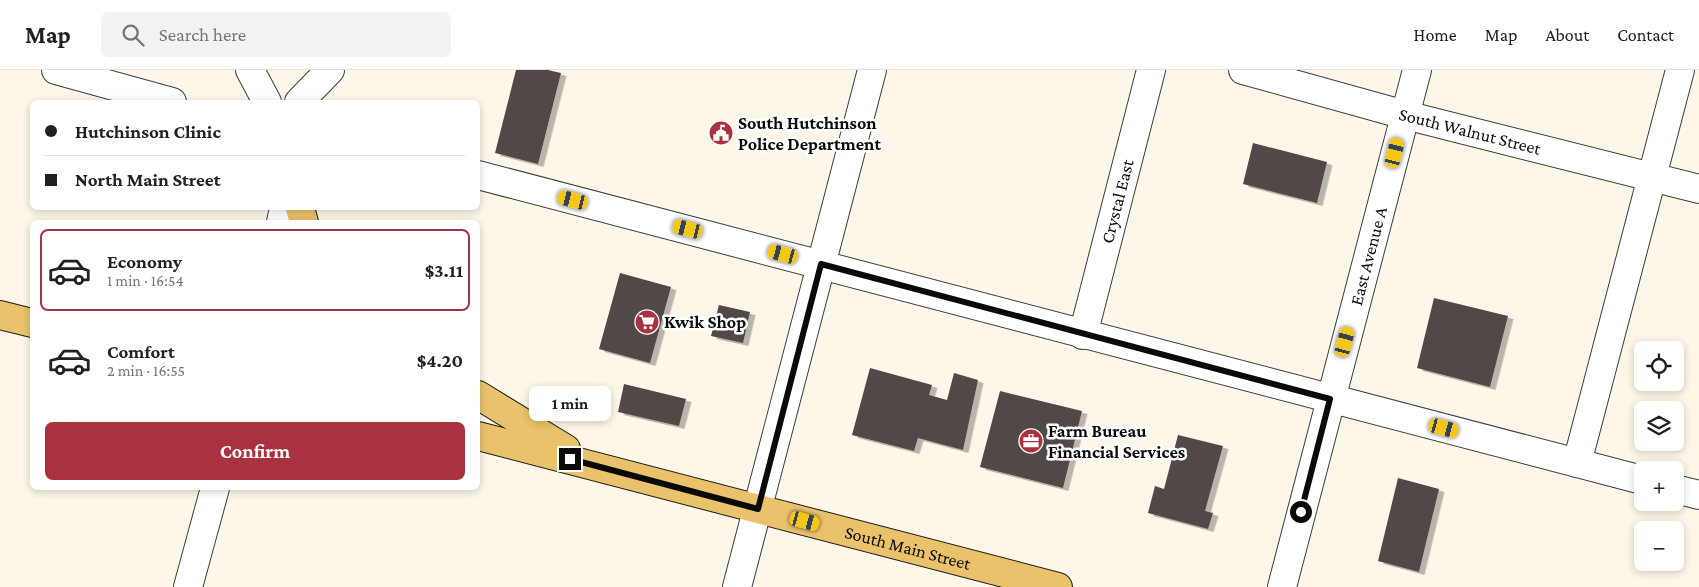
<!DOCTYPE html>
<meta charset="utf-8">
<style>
body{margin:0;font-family:"Crimson Pro",serif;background:#f2f2f2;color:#202124;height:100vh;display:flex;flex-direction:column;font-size:19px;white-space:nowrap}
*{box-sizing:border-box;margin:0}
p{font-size:16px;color:#757577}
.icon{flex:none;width:28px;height:28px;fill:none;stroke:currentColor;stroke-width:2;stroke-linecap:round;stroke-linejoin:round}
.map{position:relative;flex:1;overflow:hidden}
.drawer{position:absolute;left:30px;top:150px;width:450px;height:270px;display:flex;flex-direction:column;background:#fff;border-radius:8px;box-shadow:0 2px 8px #0003}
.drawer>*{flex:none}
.banner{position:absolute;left:30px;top:30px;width:450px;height:110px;border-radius:8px;box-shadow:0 2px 8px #0003;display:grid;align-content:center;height:110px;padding:0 15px;background:#fff}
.tools{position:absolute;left:1634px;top:271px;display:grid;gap:10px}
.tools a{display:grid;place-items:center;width:50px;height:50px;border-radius:8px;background:#fff;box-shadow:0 2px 8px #0003;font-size:25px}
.end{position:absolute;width:22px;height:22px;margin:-11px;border:6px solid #0a0a0a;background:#fff;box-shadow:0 0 0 2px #fff}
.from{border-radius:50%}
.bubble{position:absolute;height:35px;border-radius:8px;background:#fff;box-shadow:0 2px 8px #0003;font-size:16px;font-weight:700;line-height:35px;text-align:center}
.car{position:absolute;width:15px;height:30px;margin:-15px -8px;border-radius:6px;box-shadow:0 0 4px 1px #0007;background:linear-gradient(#f5c518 24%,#345 0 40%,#f5c518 0 76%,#345 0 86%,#f5c518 0)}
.banner b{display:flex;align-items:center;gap:18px;height:48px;font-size:19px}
.banner b+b{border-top:1px solid #e0e0e0}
.banner i{width:12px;height:12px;background:#202124}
ul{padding:9px 0 0;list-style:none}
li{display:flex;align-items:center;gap:15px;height:82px;margin:0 10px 8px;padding:0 5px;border:2px solid transparent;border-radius:8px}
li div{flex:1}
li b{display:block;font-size:19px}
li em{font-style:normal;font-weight:700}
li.active{border-color:#aa313f}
li>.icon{width:45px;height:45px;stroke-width:1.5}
.button{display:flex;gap:10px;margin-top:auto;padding:10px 15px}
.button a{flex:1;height:58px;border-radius:8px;background:#aa313f;color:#fff;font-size:20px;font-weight:700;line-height:58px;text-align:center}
header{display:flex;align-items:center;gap:30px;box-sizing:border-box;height:70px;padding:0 25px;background:#fff;border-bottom:1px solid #e0e0e0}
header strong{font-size:24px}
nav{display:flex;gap:28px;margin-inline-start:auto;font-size:18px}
.search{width:350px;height:45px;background:#f2f2f2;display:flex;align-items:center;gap:12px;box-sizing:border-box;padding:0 18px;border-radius:8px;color:#757577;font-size:19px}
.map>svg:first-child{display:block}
</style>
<header>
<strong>Map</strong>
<div class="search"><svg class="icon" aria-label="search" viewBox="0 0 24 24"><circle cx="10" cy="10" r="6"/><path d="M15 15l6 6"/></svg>Search here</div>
<nav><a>Home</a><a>Map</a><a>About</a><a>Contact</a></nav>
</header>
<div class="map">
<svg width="1699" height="517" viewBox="0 0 1699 517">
<defs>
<filter id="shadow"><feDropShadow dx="5.5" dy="3" stdDeviation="0" flood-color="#0004"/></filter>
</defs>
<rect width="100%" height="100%" fill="#fdf7e9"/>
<path fill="#514a47" filter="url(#shadow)" d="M516,0H548L561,3L538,94L495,83Z
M1253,73L1327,92L1317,133L1243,114Z
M620,203L671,217L650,293L599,279Z
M1434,228L1508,246L1490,317L1417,298Z
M719,235L750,242L743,273L711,266Z
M870,298L932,315L929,325L947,330L954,303L978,310L963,380L918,368L914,381L852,365Z
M624,314L686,329L679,356L618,342Z
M1000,321L1082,341L1063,418L980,397Z
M1178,365L1223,376L1205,441L1213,443L1208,459L1148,443L1155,416L1164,419Z
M1398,408L1439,419L1419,502L1378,491Z"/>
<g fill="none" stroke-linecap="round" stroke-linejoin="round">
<defs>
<g id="minor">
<path d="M56,0L172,32"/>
<path d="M250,0L267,32"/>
<path id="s1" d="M1243,0L1405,45L1699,119"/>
<path d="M299,32L330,0"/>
<path d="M478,105L1642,410"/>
<path d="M281,152L284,138"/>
<path id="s2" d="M1083,265L1151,0"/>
<path d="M1577,393L1680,0"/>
<path d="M1675,419L1699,425"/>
<path d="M188,517L215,418"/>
<path d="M737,517L872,0"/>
<path id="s3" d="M1282,517L1417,0"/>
</g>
<g id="major">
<path d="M300,138L304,152"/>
<path d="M0,245L32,253"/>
<path d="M478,325L566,379"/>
<path id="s4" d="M478,366L1058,517"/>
</g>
</defs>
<use href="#minor" stroke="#3d3d3d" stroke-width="30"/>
<use href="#major" stroke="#1b1b1b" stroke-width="30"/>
<use href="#minor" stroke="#fff" stroke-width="28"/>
<use href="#major" stroke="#eac26b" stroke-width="28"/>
</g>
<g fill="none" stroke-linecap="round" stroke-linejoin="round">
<path stroke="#0a0a0a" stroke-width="6" d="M570,389L758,439L821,194L1330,329L1301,442"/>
</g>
<defs>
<symbol id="civic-disc" viewBox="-11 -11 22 22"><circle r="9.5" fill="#aa313f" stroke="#fff"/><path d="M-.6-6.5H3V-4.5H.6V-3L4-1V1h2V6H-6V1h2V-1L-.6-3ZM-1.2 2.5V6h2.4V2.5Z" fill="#fff"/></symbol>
<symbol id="supermarket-disc" viewBox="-11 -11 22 22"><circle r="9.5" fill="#aa313f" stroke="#fff"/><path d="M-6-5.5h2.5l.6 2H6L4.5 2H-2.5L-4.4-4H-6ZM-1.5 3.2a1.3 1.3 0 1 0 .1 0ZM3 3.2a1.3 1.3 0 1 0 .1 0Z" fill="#fff"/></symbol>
<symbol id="office-disc" viewBox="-11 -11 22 22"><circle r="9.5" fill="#aa313f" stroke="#fff"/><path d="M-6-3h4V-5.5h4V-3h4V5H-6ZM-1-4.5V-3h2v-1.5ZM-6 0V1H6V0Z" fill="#fff"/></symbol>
</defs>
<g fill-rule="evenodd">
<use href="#civic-disc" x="707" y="49" width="28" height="28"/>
<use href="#supermarket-disc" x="633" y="238" width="28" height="28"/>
<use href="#office-disc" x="1017" y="357" width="28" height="28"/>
</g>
<g text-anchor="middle" stroke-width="5" stroke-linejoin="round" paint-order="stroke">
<g font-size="18" font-weight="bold" fill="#0a0a0a" stroke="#fff" text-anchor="start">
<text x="738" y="59">South Hutchinson<tspan x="738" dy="21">Police Department</tspan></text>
<text x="664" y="258">Kwik Shop</text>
<text x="1048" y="367">Farm Bureau<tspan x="1048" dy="21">Financial Services</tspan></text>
</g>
<g font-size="18" fill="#0a0a0a" stroke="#fff">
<text dy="6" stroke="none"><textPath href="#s1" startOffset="235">South Walnut Street</textPath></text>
<text dy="6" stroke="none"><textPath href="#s2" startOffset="138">Crystal East</textPath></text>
<text dy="6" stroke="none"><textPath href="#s3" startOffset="342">East Avenue A</textPath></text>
<text dy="6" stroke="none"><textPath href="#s4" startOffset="444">South Main Street</textPath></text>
</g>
</g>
</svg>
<div class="tools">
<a><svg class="icon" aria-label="locate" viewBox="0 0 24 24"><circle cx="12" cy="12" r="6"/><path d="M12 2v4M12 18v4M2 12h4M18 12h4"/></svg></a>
<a><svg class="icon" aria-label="layers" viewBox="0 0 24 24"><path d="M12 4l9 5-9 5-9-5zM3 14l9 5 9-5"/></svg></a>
<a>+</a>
<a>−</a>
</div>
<i class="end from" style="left:1301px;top:442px"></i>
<i class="end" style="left:570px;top:389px"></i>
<div class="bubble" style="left:529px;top:316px;width:82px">1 min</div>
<i class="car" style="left:1395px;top:83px;rotate:14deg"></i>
<i class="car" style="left:573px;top:130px;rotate:284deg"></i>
<i class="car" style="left:688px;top:159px;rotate:284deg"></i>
<i class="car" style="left:783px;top:184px;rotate:285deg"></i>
<i class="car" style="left:1345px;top:272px;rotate:15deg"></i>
<i class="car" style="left:1444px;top:358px;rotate:105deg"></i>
<i class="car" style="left:805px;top:451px;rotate:105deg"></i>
<div class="banner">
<b><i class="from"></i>Hutchinson Clinic</b>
<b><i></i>North Main Street</b>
</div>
<section class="drawer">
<ul>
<li class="active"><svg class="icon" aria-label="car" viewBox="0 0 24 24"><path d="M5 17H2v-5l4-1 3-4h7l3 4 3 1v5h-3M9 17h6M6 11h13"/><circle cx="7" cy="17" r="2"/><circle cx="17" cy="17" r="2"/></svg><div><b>Economy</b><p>1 min · 16:54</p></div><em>$3.11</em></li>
<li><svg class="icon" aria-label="car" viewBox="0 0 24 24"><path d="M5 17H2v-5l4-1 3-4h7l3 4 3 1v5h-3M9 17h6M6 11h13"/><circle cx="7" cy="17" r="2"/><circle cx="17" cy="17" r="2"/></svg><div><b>Comfort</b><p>2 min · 16:55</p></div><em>$4.20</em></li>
</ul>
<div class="button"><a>Confirm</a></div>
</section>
</div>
